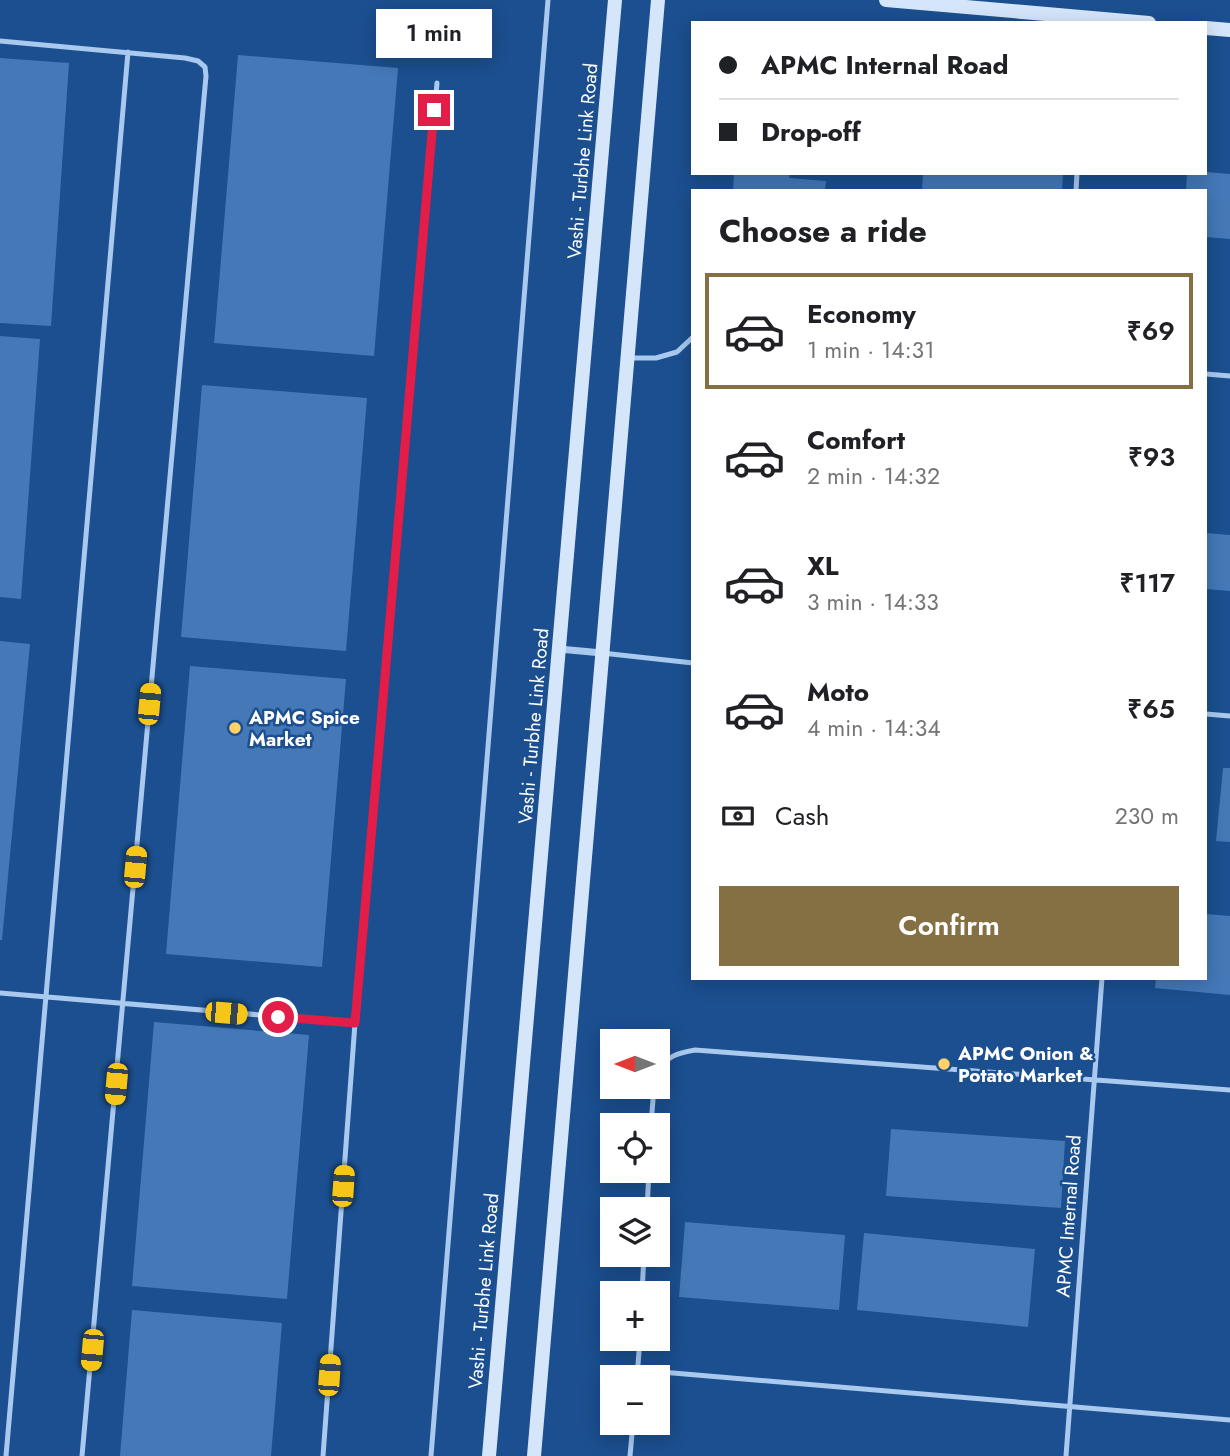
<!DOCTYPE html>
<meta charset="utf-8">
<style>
body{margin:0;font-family:Jost,sans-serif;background:#f6f6f6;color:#202124;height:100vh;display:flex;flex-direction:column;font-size:26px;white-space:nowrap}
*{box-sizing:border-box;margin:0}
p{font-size:23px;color:#757577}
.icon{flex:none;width:38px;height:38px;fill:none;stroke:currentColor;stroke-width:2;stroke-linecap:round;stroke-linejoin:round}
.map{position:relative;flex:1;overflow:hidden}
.panel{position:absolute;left:691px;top:189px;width:516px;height:791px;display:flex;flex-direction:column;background:#fff;border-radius:0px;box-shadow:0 4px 18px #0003}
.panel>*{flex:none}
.banner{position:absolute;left:691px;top:21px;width:516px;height:154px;border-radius:0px;box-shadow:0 4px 18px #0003;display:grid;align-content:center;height:154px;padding:0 28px;background:#fff}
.needle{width:46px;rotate:270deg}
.tools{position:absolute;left:600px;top:1029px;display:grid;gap:14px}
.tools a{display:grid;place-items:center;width:70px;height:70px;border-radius:0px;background:#fff;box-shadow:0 4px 18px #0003;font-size:35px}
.end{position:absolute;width:32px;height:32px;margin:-16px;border:9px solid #e11d48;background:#fff;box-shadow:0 0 0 4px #fff}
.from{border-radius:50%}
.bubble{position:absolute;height:49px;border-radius:0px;background:#fff;box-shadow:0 4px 18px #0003;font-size:23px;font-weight:600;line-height:49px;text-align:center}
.car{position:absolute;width:21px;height:42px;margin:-21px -10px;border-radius:9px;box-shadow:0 0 5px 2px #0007;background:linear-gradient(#f5c518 24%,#345 0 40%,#f5c518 0 76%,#345 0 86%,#f5c518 0)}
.banner b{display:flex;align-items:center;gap:24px;height:66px;font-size:26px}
.banner b+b{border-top:2px solid #e0e0e0}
.banner i{width:18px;height:18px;background:#202124}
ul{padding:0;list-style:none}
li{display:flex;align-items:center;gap:21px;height:116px;margin:0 14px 10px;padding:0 14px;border:4px solid transparent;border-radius:0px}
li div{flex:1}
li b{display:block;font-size:26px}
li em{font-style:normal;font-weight:600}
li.current{border-color:#847042}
li>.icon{width:63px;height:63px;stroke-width:1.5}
h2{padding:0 28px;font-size:32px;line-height:84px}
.pay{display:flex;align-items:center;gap:18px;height:77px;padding:0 28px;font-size:26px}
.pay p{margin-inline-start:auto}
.button{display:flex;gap:14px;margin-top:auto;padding:14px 28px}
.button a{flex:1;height:80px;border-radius:0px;background:#847042;color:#fff;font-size:28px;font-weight:600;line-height:80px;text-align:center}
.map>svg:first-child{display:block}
</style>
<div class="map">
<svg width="1230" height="1456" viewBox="0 0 1230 1456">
<rect width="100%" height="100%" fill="#1b4f8f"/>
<path fill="#4478b7" d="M238,55L398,68L374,356L214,343Z
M0,58L69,63L51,326L0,323Z
M1206,172L1230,174V239L1206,237V191H1186L1187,173Z
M734,173H790L789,178L826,181L825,191H733Z
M923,173H1063L1062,191H922Z
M0,336L40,339L21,599L0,597Z
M202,385L367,398L346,651L181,637Z
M1206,533L1230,535V591L1206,589Z
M0,641L30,644L2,940H0Z
M190,666L346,679L322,967L166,954Z
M1223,768H1230V842L1216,841Z
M1206,914L1230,916V995L1155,988L1156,978H1206Z
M154,1022L309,1035L287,1299L132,1286Z
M891,1129L1065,1141L1061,1208L886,1196Z
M685,1222L845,1235L839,1310L679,1297Z
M864,1233L1035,1249L1028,1327L857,1310Z
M132,1310L282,1323L271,1456H120Z"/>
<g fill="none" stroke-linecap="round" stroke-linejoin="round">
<path stroke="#a9c9ee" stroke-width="5" d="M0,41L185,58L198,61L205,67L206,76L82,1456
M1076,191L1077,173
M630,358H656L677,352L693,337
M1206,374L1230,376
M602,653L693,663
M1206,714L1230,716
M0,993L355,1023
M658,1072C666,1056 678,1053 695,1050L1230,1090
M651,1125L654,1087
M647,1209L649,1171
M642,1293L644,1255
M638,1370L1230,1420
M637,1377L640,1339
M6,1456L128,52
M323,1456L355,1023L437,83
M431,1456L548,0
M630,1456L633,1423
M1066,1456L1102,978"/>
<path stroke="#a9c9ee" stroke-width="7" d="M559,649L602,653"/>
<path stroke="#d6e6fa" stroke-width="14" d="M886,0L1149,23
M1206,28L1230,30
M489,1456L615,0
M534,1456L658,0"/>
</g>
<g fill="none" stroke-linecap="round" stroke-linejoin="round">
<path stroke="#e11d48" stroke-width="9" d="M278,1017L355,1023L434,110"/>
</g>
<g fill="#ffd166" stroke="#1b4f8f" stroke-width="2.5">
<circle cx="235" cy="728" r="7"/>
<circle cx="944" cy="1064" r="7"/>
</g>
<g text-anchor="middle" stroke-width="5" stroke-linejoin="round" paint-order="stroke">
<g font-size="19" fill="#fff" stroke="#1b4f8f">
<text transform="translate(582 161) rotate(-85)" y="7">Vashi - Turbhe Link Road</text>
<text transform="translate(533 726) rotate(-85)" y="7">Vashi - Turbhe Link Road</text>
<text transform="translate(1068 1216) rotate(-86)" y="7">APMC Internal Road</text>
<text transform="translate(483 1291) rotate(-85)" y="7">Vashi - Turbhe Link Road</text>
</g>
<g font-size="19" font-weight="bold" fill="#fff" stroke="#1b4f8f" text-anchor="start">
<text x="249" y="724">APMC Spice<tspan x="249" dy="22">Market</tspan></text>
<text x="958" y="1060">APMC Onion &amp;<tspan x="958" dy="22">Potato Market</tspan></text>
</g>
</g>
</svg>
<div class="tools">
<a><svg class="needle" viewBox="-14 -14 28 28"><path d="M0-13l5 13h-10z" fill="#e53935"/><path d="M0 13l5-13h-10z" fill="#757577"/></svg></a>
<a><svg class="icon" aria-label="locate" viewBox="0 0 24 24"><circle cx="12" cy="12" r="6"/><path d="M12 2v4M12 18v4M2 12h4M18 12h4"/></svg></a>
<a><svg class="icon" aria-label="layers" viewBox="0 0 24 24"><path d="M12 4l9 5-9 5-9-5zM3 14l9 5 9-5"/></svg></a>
<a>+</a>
<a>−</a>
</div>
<i class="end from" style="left:278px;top:1017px"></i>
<i class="end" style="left:434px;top:110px"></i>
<div class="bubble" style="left:376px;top:9px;width:116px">1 min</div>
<i class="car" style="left:149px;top:704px;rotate:5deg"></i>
<i class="car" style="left:135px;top:867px;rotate:5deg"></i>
<i class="car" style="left:226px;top:1013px;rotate:95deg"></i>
<i class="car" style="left:116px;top:1084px;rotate:185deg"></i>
<i class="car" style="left:343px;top:1186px;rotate:4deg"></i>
<i class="car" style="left:92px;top:1350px;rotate:185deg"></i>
<i class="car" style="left:329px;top:1375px;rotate:4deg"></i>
<div class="banner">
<b><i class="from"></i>APMC Internal Road</b>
<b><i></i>Drop-off</b>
</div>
<section class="panel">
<h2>Choose a ride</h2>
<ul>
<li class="current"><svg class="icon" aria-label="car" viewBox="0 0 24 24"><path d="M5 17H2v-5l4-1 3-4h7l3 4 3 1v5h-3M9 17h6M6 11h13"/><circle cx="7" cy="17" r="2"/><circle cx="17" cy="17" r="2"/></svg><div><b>Economy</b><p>1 min · 14:31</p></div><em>₹69</em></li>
<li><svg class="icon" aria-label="car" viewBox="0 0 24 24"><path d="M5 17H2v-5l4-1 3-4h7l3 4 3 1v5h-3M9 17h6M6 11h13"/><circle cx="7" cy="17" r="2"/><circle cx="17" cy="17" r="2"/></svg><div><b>Comfort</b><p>2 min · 14:32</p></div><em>₹93</em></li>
<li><svg class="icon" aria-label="car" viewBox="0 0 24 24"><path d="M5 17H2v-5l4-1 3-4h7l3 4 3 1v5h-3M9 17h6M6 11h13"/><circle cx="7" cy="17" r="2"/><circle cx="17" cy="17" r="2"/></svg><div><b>XL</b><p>3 min · 14:33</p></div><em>₹117</em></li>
<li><svg class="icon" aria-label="car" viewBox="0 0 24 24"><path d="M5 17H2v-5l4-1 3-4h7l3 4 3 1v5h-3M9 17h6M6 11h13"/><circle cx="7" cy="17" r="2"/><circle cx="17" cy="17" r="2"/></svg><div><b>Moto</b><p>4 min · 14:34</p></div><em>₹65</em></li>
</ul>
<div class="pay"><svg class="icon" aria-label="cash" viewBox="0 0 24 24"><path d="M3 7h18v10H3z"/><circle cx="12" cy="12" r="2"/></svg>Cash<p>230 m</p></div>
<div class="button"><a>Confirm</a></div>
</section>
</div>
